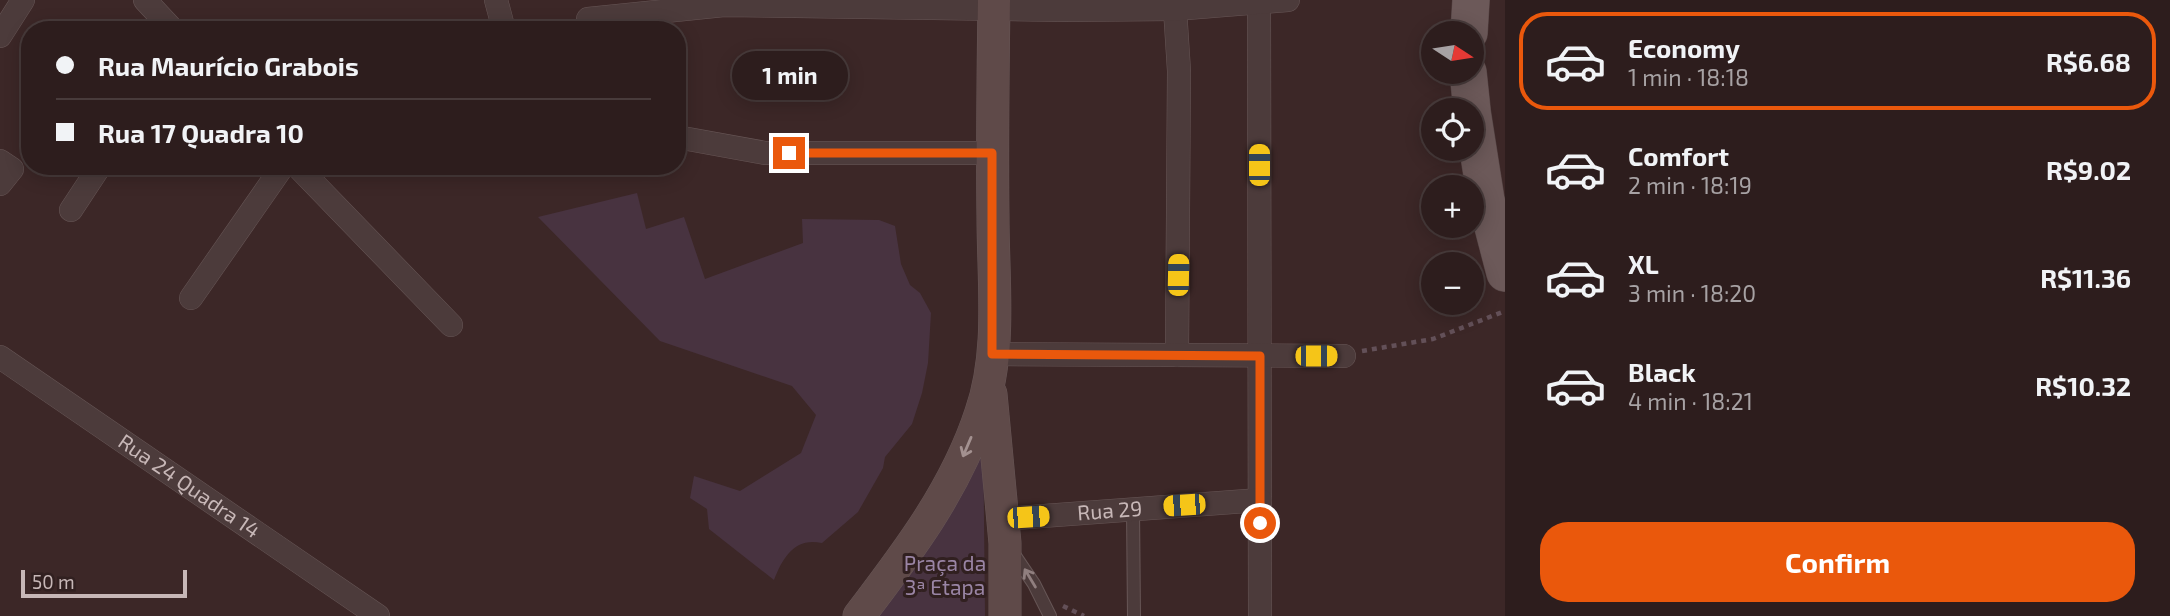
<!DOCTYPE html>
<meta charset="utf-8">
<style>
body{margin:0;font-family:"Exo 2",sans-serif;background:#352626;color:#f1f3f6;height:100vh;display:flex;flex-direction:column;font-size:26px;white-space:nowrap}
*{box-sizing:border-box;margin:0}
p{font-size:23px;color:#a7a2a4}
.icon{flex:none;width:38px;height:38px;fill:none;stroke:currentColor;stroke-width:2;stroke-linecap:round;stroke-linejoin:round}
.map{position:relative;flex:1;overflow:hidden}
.drawer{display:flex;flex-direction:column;background:#2d1d1d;width:665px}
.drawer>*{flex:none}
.top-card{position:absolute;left:21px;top:21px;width:665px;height:154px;border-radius:28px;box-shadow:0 4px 18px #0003,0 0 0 2px #483b3b;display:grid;align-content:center;height:154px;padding:0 35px;background:#2d1d1d}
.needle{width:46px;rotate:102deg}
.fabs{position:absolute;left:1421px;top:21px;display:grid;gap:14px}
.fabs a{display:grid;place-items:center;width:63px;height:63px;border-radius:50%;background:#2d1d1d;box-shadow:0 4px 18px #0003,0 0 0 2px #483b3b;font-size:35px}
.scale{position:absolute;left:21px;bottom:18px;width:166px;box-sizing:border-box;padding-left:7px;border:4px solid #c7b7b7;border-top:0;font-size:19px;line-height:24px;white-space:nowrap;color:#c7b7b7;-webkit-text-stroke:5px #312020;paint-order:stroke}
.end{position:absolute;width:32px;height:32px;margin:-16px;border:9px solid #ea580c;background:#fff;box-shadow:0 0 0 4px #fff}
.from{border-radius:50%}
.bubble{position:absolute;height:49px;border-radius:24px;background:#2d1d1d;box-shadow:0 4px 18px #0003,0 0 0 2px #483b3b;font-size:23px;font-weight:700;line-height:49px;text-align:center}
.car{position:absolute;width:21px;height:42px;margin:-21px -10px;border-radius:9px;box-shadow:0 0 5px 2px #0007;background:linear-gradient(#f5c518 24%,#345 0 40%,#f5c518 0 76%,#345 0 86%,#f5c518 0)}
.top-card b{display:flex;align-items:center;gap:24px;height:66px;font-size:26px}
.top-card b+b{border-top:2px solid #483b3b}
.top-card i{width:18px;height:18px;background:#f1f3f6}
ul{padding:12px 0 0;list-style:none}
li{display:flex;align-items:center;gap:21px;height:98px;margin:0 14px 10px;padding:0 21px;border:4px solid transparent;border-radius:28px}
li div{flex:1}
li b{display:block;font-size:26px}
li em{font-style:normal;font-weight:700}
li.on{border-color:#ea580c}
li>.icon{width:63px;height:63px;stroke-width:1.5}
.button{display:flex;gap:14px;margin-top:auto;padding:14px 35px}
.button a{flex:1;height:80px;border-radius:28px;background:#ea580c;color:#fff;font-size:28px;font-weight:700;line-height:80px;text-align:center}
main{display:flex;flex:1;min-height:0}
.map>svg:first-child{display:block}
</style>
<main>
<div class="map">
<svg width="1505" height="616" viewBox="0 0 1505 616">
<rect width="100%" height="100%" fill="#3c2727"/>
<path fill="#483340" d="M637,193L646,229L684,217L705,279L803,243L802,219L879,220L895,226L901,264L910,285L920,293L931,313L928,363L922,393L912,424L885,457L883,468L858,512L822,543C795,537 783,557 774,580L709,529L707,509L690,498L694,476L740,491L801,453L816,415L792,386L660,341L538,217Z
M983,424L985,616H869Z"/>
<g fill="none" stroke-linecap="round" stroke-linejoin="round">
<defs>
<path id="service" d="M1133,509L1134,616
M1011,550L1034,584L1050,616"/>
<g id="minor">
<path d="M145,0L173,30"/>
<path d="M496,0L504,30"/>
<path d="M1259,2L1260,616"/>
<path d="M1175,9L1179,71L1177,355"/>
<path d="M588,19L724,5L1064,10L1175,9L1288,0"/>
<path d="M0,36L23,0"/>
<path d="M677,137L765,153H992"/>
<path d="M0,161L12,169L0,184"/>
<path d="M297,166L451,325"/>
<path d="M71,210L100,166"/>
<path d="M191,298L283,166"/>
<path d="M992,354L1344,356"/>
<path id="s1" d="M0,357L378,616"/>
<path id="s2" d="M1002,519L1260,500"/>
</g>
<path id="secondary" d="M991,394L1005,543V616
M859,616C907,553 956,489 981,412C1002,352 993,281 993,217C992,145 993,73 994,0"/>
<path id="primary" d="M1469,33L1471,0
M1468,72L1472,110
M1472,111L1486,200L1505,273"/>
</defs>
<use href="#service" stroke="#675656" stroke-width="14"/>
<use href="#minor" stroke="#675656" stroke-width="24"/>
<use href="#secondary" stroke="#675656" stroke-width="33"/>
<use href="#primary" stroke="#544" stroke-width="38"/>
<path stroke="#635058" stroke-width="4.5" stroke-dasharray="5 5" stroke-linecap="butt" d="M1362,351L1433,339L1505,311
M1063,606L1084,616"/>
<use href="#service" stroke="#4c3b3b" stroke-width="12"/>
<use href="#minor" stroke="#4c3b3b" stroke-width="23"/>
<use href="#secondary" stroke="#5f4a49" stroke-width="32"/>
<use href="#primary" stroke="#6c5959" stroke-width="37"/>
</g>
<defs><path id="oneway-shaft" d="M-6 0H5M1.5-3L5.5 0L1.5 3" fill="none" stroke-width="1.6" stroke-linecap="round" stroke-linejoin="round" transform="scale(1.75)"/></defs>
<use stroke="#a39190" href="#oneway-shaft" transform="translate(967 447) rotate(113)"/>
<use stroke="#907f7f" href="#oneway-shaft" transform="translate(1030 578) rotate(-121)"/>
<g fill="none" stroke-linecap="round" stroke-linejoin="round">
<path stroke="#ea580c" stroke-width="9" d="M789,153H992V354L1260,356V523"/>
</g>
<g text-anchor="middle" stroke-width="6" stroke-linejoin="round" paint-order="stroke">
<g font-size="21" fill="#c7b7b7" stroke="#312020">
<text dy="7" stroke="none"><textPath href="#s1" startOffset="229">Rua 24 Quadra 14</textPath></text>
<text dy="7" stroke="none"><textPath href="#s2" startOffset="108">Rua 29</textPath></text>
</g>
<g font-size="21" fill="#9a85a5" stroke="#312020">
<text x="945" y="571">Praça da<tspan x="945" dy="24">3ª Etapa</tspan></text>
</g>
</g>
</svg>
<div class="fabs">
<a><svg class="needle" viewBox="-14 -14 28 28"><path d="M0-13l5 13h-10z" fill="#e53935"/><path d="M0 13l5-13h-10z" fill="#a7a2a4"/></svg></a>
<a><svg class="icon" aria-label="locate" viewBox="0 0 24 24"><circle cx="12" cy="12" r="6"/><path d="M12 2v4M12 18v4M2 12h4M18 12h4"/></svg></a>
<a>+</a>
<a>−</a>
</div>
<div class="scale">50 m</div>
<i class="end from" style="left:1260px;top:523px"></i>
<i class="end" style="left:789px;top:153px"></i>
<div class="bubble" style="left:732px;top:51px;width:116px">1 min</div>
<i class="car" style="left:1259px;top:165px;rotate:0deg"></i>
<i class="car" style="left:1178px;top:275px;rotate:1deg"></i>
<i class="car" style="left:1316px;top:356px;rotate:90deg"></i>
<i class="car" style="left:1184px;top:505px;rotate:266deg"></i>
<i class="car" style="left:1028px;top:517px;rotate:86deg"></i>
<div class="top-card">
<b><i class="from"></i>Rua Maurício Grabois</b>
<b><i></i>Rua 17 Quadra 10</b>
</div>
</div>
<section class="drawer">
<ul>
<li class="on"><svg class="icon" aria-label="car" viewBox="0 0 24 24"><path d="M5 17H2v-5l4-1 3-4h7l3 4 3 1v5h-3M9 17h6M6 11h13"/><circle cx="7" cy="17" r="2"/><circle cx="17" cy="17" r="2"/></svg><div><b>Economy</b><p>1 min · 18:18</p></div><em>R$6.68</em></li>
<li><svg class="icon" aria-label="car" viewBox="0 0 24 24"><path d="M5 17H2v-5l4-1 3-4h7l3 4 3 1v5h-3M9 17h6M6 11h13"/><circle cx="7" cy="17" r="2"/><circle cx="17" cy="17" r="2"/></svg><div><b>Comfort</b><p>2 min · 18:19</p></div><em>R$9.02</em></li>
<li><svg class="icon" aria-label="car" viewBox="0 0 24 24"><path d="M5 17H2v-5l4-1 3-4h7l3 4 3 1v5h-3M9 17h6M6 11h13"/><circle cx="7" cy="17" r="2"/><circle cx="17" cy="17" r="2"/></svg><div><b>XL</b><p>3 min · 18:20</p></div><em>R$11.36</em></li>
<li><svg class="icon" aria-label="car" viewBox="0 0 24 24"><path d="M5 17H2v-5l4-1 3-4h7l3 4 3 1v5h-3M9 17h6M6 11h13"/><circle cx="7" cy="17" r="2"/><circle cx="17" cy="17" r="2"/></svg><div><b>Black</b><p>4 min · 18:21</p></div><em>R$10.32</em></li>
</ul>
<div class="button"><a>Confirm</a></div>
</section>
</main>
